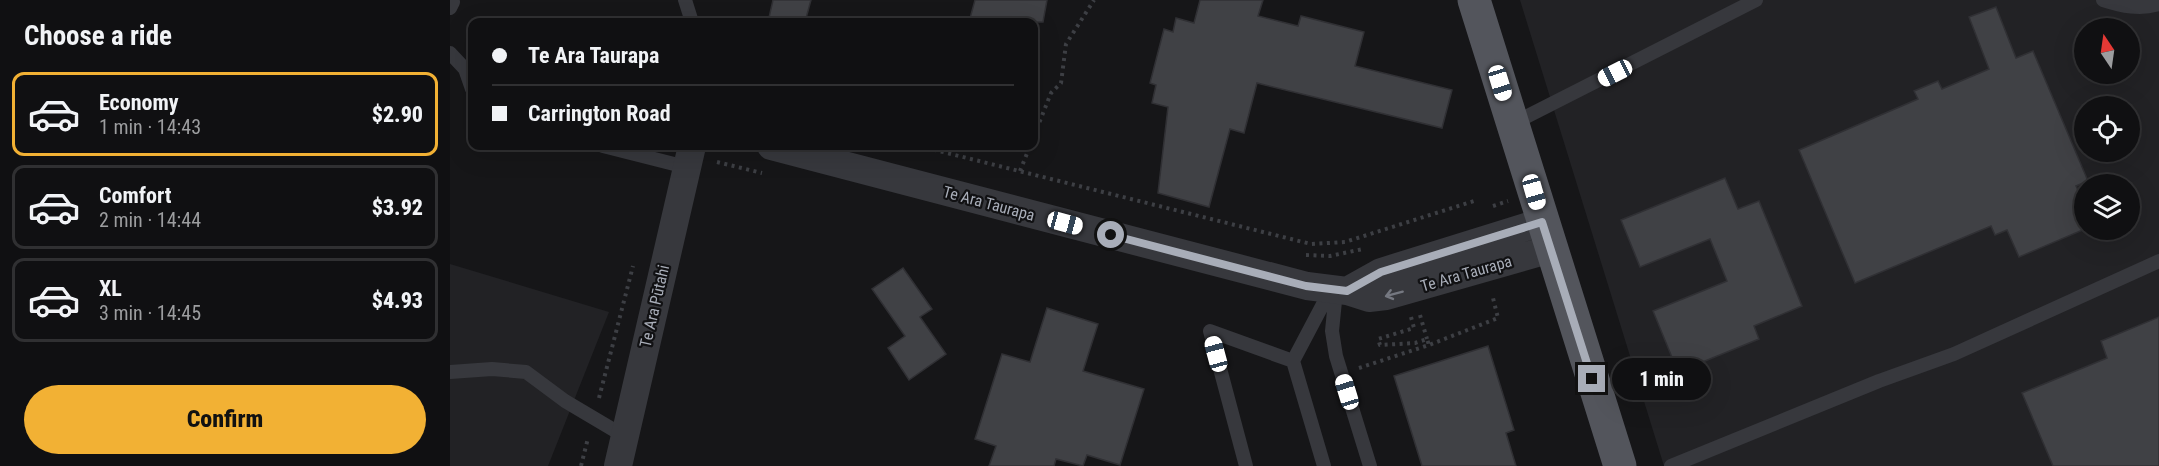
<!DOCTYPE html>
<meta charset="utf-8">
<style>
body{margin:0;font-family:"Roboto Condensed",sans-serif;background:#19191b;color:#f1f3f6;height:100vh;display:flex;flex-direction:column;font-size:22px;white-space:nowrap}
*{box-sizing:border-box;margin:0}
p{font-size:20px;color:#9c9d9f}
.icon{flex:none;width:33px;height:33px;fill:none;stroke:currentColor;stroke-width:2;stroke-linecap:round;stroke-linejoin:round}
.map{position:relative;flex:1;overflow:hidden}
.drawer{display:flex;flex-direction:column;background:#101012;width:450px}
.drawer>*{flex:none}
.hud{position:absolute;left:18px;top:18px;width:570px;height:132px;border-radius:12px;box-shadow:0 6px 24px #0002,0 0 0 2px #303032;display:grid;align-content:center;height:132px;padding:0 24px;background:#101012}
.needle{width:39px;rotate:347deg}
.tools{position:absolute;left:1624px;top:18px;display:grid;gap:12px}
.tools a{display:grid;place-items:center;width:66px;height:66px;border-radius:50%;background:#101012;box-shadow:0 6px 24px #0002,0 0 0 2px #303032;font-size:30px}
.end{position:absolute;width:27px;height:27px;margin:-14px;border:8px solid #a8adb8;background:#111;box-shadow:0 0 0 3px #111}
.from{border-radius:50%}
.bubble{position:absolute;height:42px;border-radius:21px;background:#101012;box-shadow:0 6px 24px #0002,0 0 0 2px #303032;font-size:20px;font-weight:800;line-height:42px;text-align:center}
.car{position:absolute;width:18px;height:36px;margin:-18px -9px;border-radius:8px;box-shadow:0 0 4px 2px #0007;background:linear-gradient(#fff 24%,#345 0 40%,#fff 0 76%,#345 0 86%,#fff 0)}
.hud b{display:flex;align-items:center;gap:21px;height:57px;font-size:22px}
.hud b+b{border-top:2px solid #303032}
.hud i{width:15px;height:15px;background:#f1f3f6}
ul{padding:0;list-style:none}
li{display:flex;align-items:center;gap:18px;height:84px;margin:0 12px 9px;padding:0 12px;border:3px solid #303032;border-radius:12px}
li div{flex:1}
li b{display:block;font-size:22px}
li em{font-style:normal;font-weight:800}
li.current{border-color:#f2b134}
li>.icon{width:54px;height:54px;stroke-width:1.5}
h2{padding:0 24px;font-size:27px;line-height:72px}
.button{display:flex;gap:12px;margin-top:auto;padding:12px 24px}
.button a{flex:1;height:69px;border-radius:36px;background:#f2b134;color:#111;font-size:24px;font-weight:800;line-height:69px;text-align:center}
main{display:flex;flex:1;min-height:0}
.map>svg:first-child{display:block}
</style>
<main>
<section class="drawer">
<h2>Choose a ride</h2>
<ul>
<li class="current"><svg class="icon" aria-label="car" viewBox="0 0 24 24"><path d="M5 17H2v-5l4-1 3-4h7l3 4 3 1v5h-3M9 17h6M6 11h13"/><circle cx="7" cy="17" r="2"/><circle cx="17" cy="17" r="2"/></svg><div><b>Economy</b><p>1 min · 14:43</p></div><em>$2.90</em></li>
<li><svg class="icon" aria-label="car" viewBox="0 0 24 24"><path d="M5 17H2v-5l4-1 3-4h7l3 4 3 1v5h-3M9 17h6M6 11h13"/><circle cx="7" cy="17" r="2"/><circle cx="17" cy="17" r="2"/></svg><div><b>Comfort</b><p>2 min · 14:44</p></div><em>$3.92</em></li>
<li><svg class="icon" aria-label="car" viewBox="0 0 24 24"><path d="M5 17H2v-5l4-1 3-4h7l3 4 3 1v5h-3M9 17h6M6 11h13"/><circle cx="7" cy="17" r="2"/><circle cx="17" cy="17" r="2"/></svg><div><b>XL</b><p>3 min · 14:45</p></div><em>$4.93</em></li>
</ul>
<div class="button"><a>Confirm</a></div>
</section>
<div class="map">
<svg width="1709" height="466" viewBox="0 0 1709 466">
<rect width="100%" height="100%" fill="#161618"/>
<path fill="#222225" fill-rule="evenodd" d="M1070,0H1709V466H1214ZM1635,28H1680V74H1635ZM1635,106H1680V152H1635ZM1635,184H1680V230H1635Z
M0,264L159,312L98,466H0Z"/>
<path fill="#404145" stroke="#303034" stroke-width="1.5" d="M323,0H361L355,22H318Z
M525,0H597L593,22H519Z
M750,0H813L808,16L848,26L851,16L914,32L905,66L1002,90L992,128L807,83L794,133L780,129L759,207L708,193L718,107L702,103L706,85L700,83L714,29L723,32L726,18L744,23Z
M1546,7L1566,58L1583,51L1638,181L1626,186L1635,206V229L1569,257L1557,230L1545,235L1541,226L1405,283L1349,150L1468,99L1464,91L1488,81L1492,89L1539,69L1519,17Z
M1275,178L1288,209L1309,201L1352,306L1304,326L1309,339L1228,372L1203,311L1277,281L1260,239L1190,267L1171,220Z
M453,268L482,309L470,317L496,354L459,380L438,348L455,336L422,289Z
M597,308L648,324L633,371L694,389L670,465L637,455L633,466L606,459L604,466H539L546,446L525,439L552,354L580,362Z
M1709,317V466H1603L1572,393L1657,358L1651,341Z
M1038,346L1064,430L1056,433L1066,466H972L944,376Z"/>
<g fill="none" stroke-linecap="round" stroke-linejoin="round">
<path stroke="#3d3f44" stroke-width="4" stroke-dasharray="3 4.5" stroke-linecap="butt" d="M584,136L601,93L611,83L616,44L644,0
M469,146L861,244L895,242L1024,201
M267,162L312,173
M570,171L580,146
M1043,206L1058,201
M856,255L880,256L913,249
M970,315L977,339
M961,317L964,328L928,339L930,345L965,343L977,339L979,345
M909,368L979,345L1048,318L1042,294
M149,398L183,266
M131,466L138,438"/>
<path stroke="#37383d" stroke-width="14" d="M235,0L242,22
M1653,0C1672,6 1690,10 1709,4
M0,8L3,2
M0,53L15,69L22,89
M1062,124L1306,0
M153,146L236,167
M886,291L882,331L886,356L920,466
M0,372L42,369L76,372L115,401L174,436
M796,466L760,331L843,361
M874,466L843,361L881,289
M1221,466L1429,381L1504,354L1709,261"/>
<path stroke="#37383d" stroke-width="28" d="M321,146L857,286L897,291L919,298L936,296L1101,249
M897,291L931,272L1092,222
M168,466L242,146"/>
<path stroke="#53555c" stroke-width="33" d="M1024,0L1170,466"/>
</g>
<defs><path id="oneway-shaft" d="M-6 0H5M1.5-3L5.5 0L1.5 3" fill="none" stroke-width="1.6" stroke-linecap="round" stroke-linejoin="round" transform="scale(1.5)"/></defs>
<use stroke="#757881" href="#oneway-shaft" transform="translate(944 294) rotate(165)"/>
<g fill="none" stroke-linecap="round" stroke-linejoin="round">
<path stroke="#a8adb8" stroke-width="8" d="M661,235L856,286L897,291L931,272L1092,222L1142,379"/>
</g>
<g text-anchor="middle" stroke-width="4.5" stroke-linejoin="round" paint-order="stroke">
<g font-size="16" fill="#a8adb8" stroke="#111113">
<text transform="translate(539 203) rotate(15)" y="6">Te Ara Taurapa</text>
<text transform="translate(1016 273) rotate(-16)" y="6">Te Ara Taurapa</text>
<text transform="translate(204 306) rotate(-77)" y="6">Te Ara Pūtahi</text>
</g>
</g>
</svg>
<div class="tools">
<a><svg class="needle" viewBox="-14 -14 28 28"><path d="M0-13l5 13h-10z" fill="#e53935"/><path d="M0 13l5-13h-10z" fill="#9c9d9f"/></svg></a>
<a><svg class="icon" aria-label="locate" viewBox="0 0 24 24"><circle cx="12" cy="12" r="6"/><path d="M12 2v4M12 18v4M2 12h4M18 12h4"/></svg></a>
<a><svg class="icon" aria-label="layers" viewBox="0 0 24 24"><path d="M12 4l9 5-9 5-9-5zM3 14l9 5 9-5"/></svg></a>
</div>
<i class="end from" style="left:661px;top:235px"></i>
<i class="end" style="left:1142px;top:379px"></i>
<div class="bubble" style="left:1162px;top:358px;width:99px">1 min</div>
<i class="car" style="left:1165px;top:73px;rotate:243deg"></i>
<i class="car" style="left:1050px;top:83px;rotate:163deg"></i>
<i class="car" style="left:1084px;top:192px;rotate:164deg"></i>
<i class="car" style="left:615px;top:223px;rotate:105deg"></i>
<i class="car" style="left:766px;top:354px;rotate:345deg"></i>
<i class="car" style="left:897px;top:392px;rotate:343deg"></i>
<div class="hud">
<b><i class="from"></i>Te Ara Taurapa</b>
<b><i></i>Carrington Road</b>
</div>
</div>
</main>
